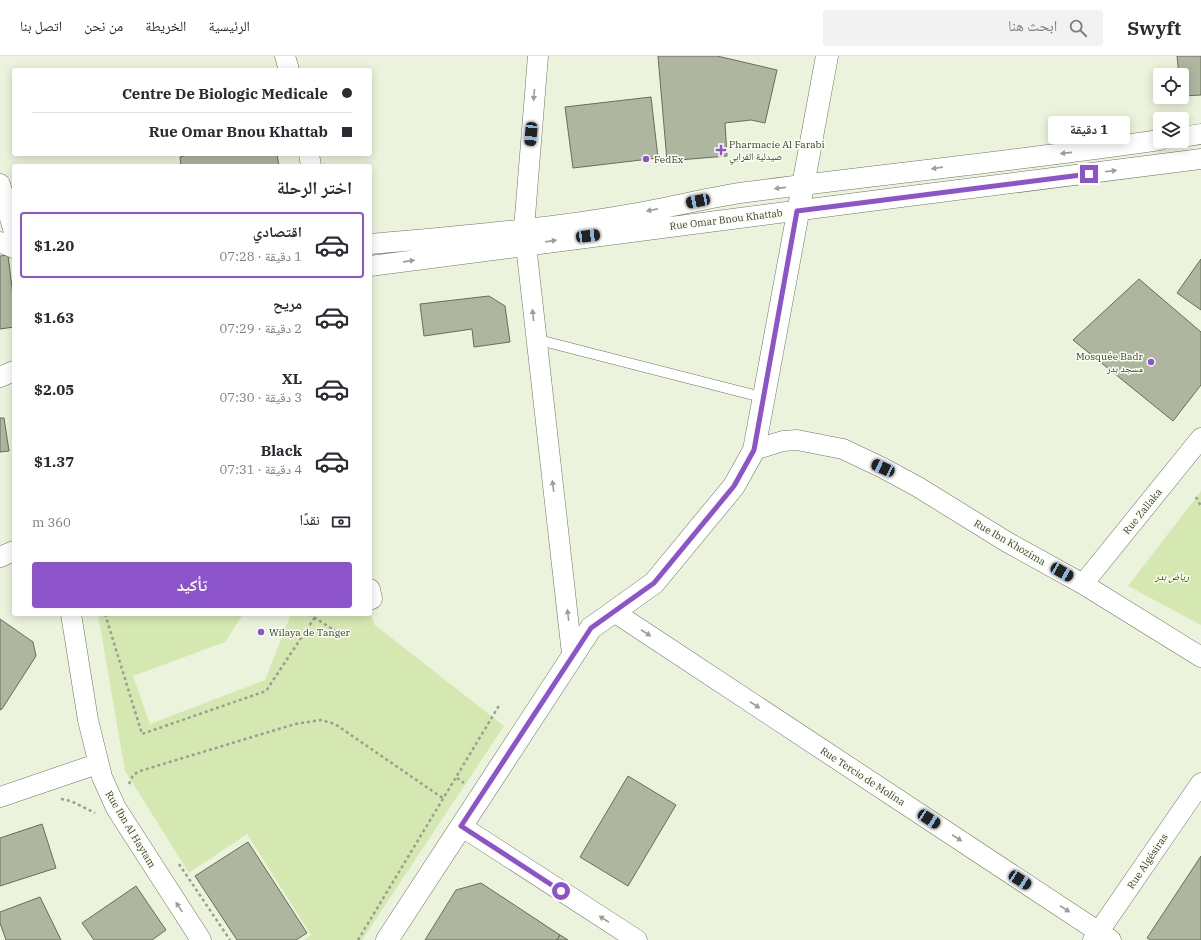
<!DOCTYPE html>
<html lang="ar">
<meta charset="utf-8">
<style>
body{margin:0;font-family:"IBM Plex Serif","Noto Naskh Arabic",serif;background:#f2f2f3;color:#2b2b33;direction:rtl;height:100vh;display:flex;flex-direction:column;font-size:15px;white-space:nowrap}
*{box-sizing:border-box;margin:0}
p{font-size:13px;color:#7c7c81}
.icon{flex:none;width:22px;height:22px;fill:none;stroke:currentColor;stroke-width:2;stroke-linecap:round;stroke-linejoin:round}
.map{position:relative;flex:1;overflow:hidden;direction:ltr}
.sheet{position:absolute;left:12px;top:108px;width:360px;height:452px;display:flex;flex-direction:column;background:#fff;border-radius:4px;box-shadow:0 2px 10px #0003;direction:rtl}
.sheet>*{flex:none}
.guide{position:absolute;left:12px;top:12px;width:360px;height:88px;border-radius:4px;box-shadow:0 2px 10px #0003;direction:rtl;display:grid;align-content:center;height:88px;padding:0 20px;background:#fff}
.controls{position:absolute;left:1153px;top:12px;display:grid;gap:8px}
.controls a{display:grid;place-items:center;width:36px;height:36px;border-radius:4px;background:#fff;box-shadow:0 2px 10px #0003;font-size:20px}
.end{position:absolute;width:18px;height:18px;margin:-9px;border:5px solid #8c53cb;background:#fff;box-shadow:0 0 0 2px #fff}
.from{border-radius:50%}
.bubble{position:absolute;height:28px;border-radius:4px;background:#fff;box-shadow:0 2px 10px #0003;font-size:13px;font-weight:700;line-height:28px;text-align:center;direction:rtl}
.car{position:absolute;width:12px;height:24px;margin:-12px -6px;border-radius:5px;box-shadow:0 0 3px 1px #0007;background:linear-gradient(#222 24%,#8ab4d8 0 40%,#222 0 76%,#8ab4d8 0 86%,#222 0)}
.guide b{display:flex;align-items:center;gap:14px;height:38px;font-size:15px}
.guide b+b{border-top:1px solid #e1e1e2}
.guide i{width:10px;height:10px;background:#2b2b33}
ul{padding:0;list-style:none}
li{display:flex;align-items:center;gap:12px;height:66px;margin:0 8px 6px;padding:0 12px;border:2px solid transparent;border-radius:4px}
li div{flex:1}
li b{display:block;font-size:15px}
li em{font-style:normal;font-weight:700}
li.selected{border-color:#8c53cb}
li>.icon{width:36px;height:36px;stroke-width:1.5}
h2{padding:0 20px;font-size:18px;line-height:48px}
.pay{display:flex;align-items:center;gap:10px;height:44px;padding:0 20px;font-size:15px}
.pay p{margin-inline-start:auto}
.action{display:flex;gap:8px;margin-top:auto;padding:8px 20px}
.action a{flex:1;height:46px;border-radius:4px;background:#8c53cb;color:#fff;font-size:16px;font-weight:700;line-height:46px;text-align:center}
header{display:flex;align-items:center;gap:24px;box-sizing:border-box;height:56px;padding:0 20px;background:#fff;border-bottom:1px solid #e1e1e2}
header strong{font-size:19px}
nav{display:flex;gap:22px;margin-inline-start:auto;font-size:14px}
.search{width:280px;height:36px;background:#f2f2f3;display:flex;align-items:center;gap:10px;box-sizing:border-box;padding:0 14px;border-radius:4px;color:#7c7c81;font-size:15px}
.map>svg:first-child{display:block}
</style>
<header>
<strong>Swyft</strong>
<div class="search"><svg class="icon" aria-label="search" viewBox="0 0 24 24"><circle cx="10" cy="10" r="6"/><path d="M15 15l6 6"/></svg>ابحث هنا</div>
<nav><a>الرئيسية</a><a>الخريطة</a><a>من نحن</a><a>اتصل بنا</a></nav>
</header>
<div class="map">
<svg width="1201" height="884" viewBox="0 0 1201 884">
<rect width="100%" height="100%" fill="#ebf3dc"/>
<path fill="#d6e8b2" d="M1201,435V569L1128,530Z
M370,556L375,569L504,670L362,884H304L311,879L247,778L189,817L125,715L98,558H243L225,586L133,620L150,668L265,624L291,558H370Z"/>
<path fill="#afb6a0" stroke="#666d59" d="M658,0H717L777,14L765,67L751,64L725,67L727,100L667,105Z
M1177,0H1201V39L1182,40V19H1179Z
M651,41L658,102L573,112L565,51Z
M191,98H277L279,110H181L180,101Z
M8,199L14,248V271L0,273V200Z
M1201,203V254L1177,237Z
M1139,223L1201,276V329L1173,365L1073,284Z
M489,240L505,250L510,286L474,291L472,273L424,280L420,248Z
M0,362H4L9,395L0,396Z
M0,563L33,586L36,600L2,653L0,654Z
M628,720L676,749L628,830L580,801Z
M42,768L56,812L0,830V782Z
M248,786L307,877L296,884H237L195,820Z
M1201,800V884H1151L1147,882Z
M481,827L560,879L557,884H425L456,834Z
M136,830L166,874L152,884H94L82,867Z
M40,841L61,884H6L0,867V856Z
M560,879L568,884H557Z"/>
<g fill="none" stroke-linecap="round" stroke-linejoin="round">
<defs>
<path id="service" d="M535,283L765,342"/>
<path id="minor" d="M285,0L289,14
M1182,81L1201,78
M309,98L311,110
M0,128L14,176
M524,173L538,0
M0,186L14,192
M370,188C459,180 549,173 637,157C673,151 710,141 747,136C884,118 1023,104 1160,84
M526,189L572,598
M370,210C647,172 924,139 1201,103
M0,321L14,315
M754,394L783,385L797,384L843,393L883,412L918,431L1007,486L1083,528L1201,601
M0,501L14,495
M1083,528L1201,382
M370,533L372,543
M614,556L1111,884
M71,558L88,664L102,721L116,752L201,884
M0,741L97,708
M461,770L637,884
M1093,884L1201,727"/>
<path id="tertiary" d="M387,884L591,572L654,527L734,430L754,394L827,0"/>
</defs>
<use href="#service" stroke="#6f7662" stroke-width="11"/>
<use href="#minor" stroke="#6f7662" stroke-width="21"/>
<use href="#tertiary" stroke="#6f7662" stroke-width="23"/>
<path stroke="#99a08f" stroke-width="2.5" stroke-dasharray="3 3" stroke-linecap="butt" d="M1196,441L1201,450
M105,558L142,678L266,635L317,558
M309,558L343,580
M457,722L464,727
M129,728L133,719L140,715L295,668L321,664L335,668L444,743
M61,743L71,745L95,757
M179,808L230,884
M358,884L500,648"/>
<use href="#service" stroke="#fff" stroke-width="10"/>
<use href="#minor" stroke="#fff" stroke-width="20"/>
<use href="#tertiary" stroke="#fff" stroke-width="22"/>
</g>
<defs><path id="oneway-solid" d="M-6-.8H1V-3.2L6.5 0L1 3.2V.8H-6Z"/></defs>
<g fill="#9c9e99">
<use href="#oneway-solid" transform="translate(534 39) rotate(95)"/>
<use href="#oneway-solid" transform="translate(1066 97) rotate(174)"/>
<use href="#oneway-solid" transform="translate(937 112) rotate(172)"/>
<use href="#oneway-solid" transform="translate(1111 115) rotate(-7)"/>
<use href="#oneway-solid" transform="translate(780 132) rotate(174)"/>
<use href="#oneway-solid" transform="translate(652 154) rotate(169)"/>
<use href="#oneway-solid" transform="translate(551 185) rotate(-8)"/>
<use href="#oneway-solid" transform="translate(409 205) rotate(-8)"/>
<use href="#oneway-solid" transform="translate(533 259) rotate(-96)"/>
<use href="#oneway-solid" transform="translate(553 430) rotate(-97)"/>
<use href="#oneway-solid" transform="translate(568 559) rotate(-97)"/>
<use href="#oneway-solid" transform="translate(646 577) rotate(33)"/>
<use href="#oneway-solid" transform="translate(755 649) rotate(33)"/>
<use href="#oneway-solid" transform="translate(957 782) rotate(33)"/>
<use href="#oneway-solid" transform="translate(179 851) rotate(-123)"/>
<use href="#oneway-solid" transform="translate(1065 853) rotate(33)"/>
<use href="#oneway-solid" transform="translate(604 863) rotate(-147)"/>
</g>
<g fill="none" stroke-linecap="round" stroke-linejoin="round">
<path stroke="#8c53cb" stroke-width="5" d="M561,835L461,770L591,572L654,527L734,430L754,394L797,155L1089,118"/>
</g>
<g fill="#8c53cb" stroke="#fafff1" stroke-width="1.5">
<path d="M719 88h4v4h4v4h-4v4h-4v-4h-4v-4h4z"/>
<circle cx="646" cy="103" r="4"/>
<circle cx="1151" cy="306" r="4"/>
<circle cx="261" cy="576" r="4"/>
</g>
<g text-anchor="middle" stroke-width="3" stroke-linejoin="round" paint-order="stroke">
<g font-size="10" fill="#383c33" stroke="#fafff1" text-anchor="start">
<text x="729" y="92">Pharmacie Al Farabi<tspan x="729" dy="12">صيدلية الفرابي</tspan></text>
<text x="654" y="107">FedEx</text>
<text x="1143" y="304" text-anchor="end">Mosquée Badr<tspan x="1143" dy="12">مسجد بدر</tspan></text>
<text x="269" y="580">Wilaya de Tanger</text>
</g>
<g font-size="10" fill="#383c33" stroke="#fafff1">
<text transform="translate(726 163) rotate(-7)" y="4">Rue Omar Bnou Khattab</text>
<text transform="translate(1142 455) rotate(-51)" y="4">Rue Zallaka</text>
<text transform="translate(1010 486) rotate(30)" y="4">Rue Ibn Khozima</text>
<text transform="translate(863 720) rotate(33)" y="4">Rue Tercio de Molina</text>
<text transform="translate(131 773) rotate(59)" y="4">Rue Ibn Al Haytam</text>
<text transform="translate(1147 805) rotate(-56)" y="4">Rue Algésiras</text>
</g>
<g font-size="10" font-style="italic" fill="#313f00" stroke="#fafff1">
<text x="1172" y="524">رياض بدر</text>
</g>
</g>
</svg>
<div class="controls">
<a><svg class="icon" aria-label="locate" viewBox="0 0 24 24"><circle cx="12" cy="12" r="6"/><path d="M12 2v4M12 18v4M2 12h4M18 12h4"/></svg></a>
<a><svg class="icon" aria-label="layers" viewBox="0 0 24 24"><path d="M12 4l9 5-9 5-9-5zM3 14l9 5 9-5"/></svg></a>
</div>
<i class="end from" style="left:561px;top:835px"></i>
<i class="end" style="left:1089px;top:118px"></i>
<div class="bubble" style="left:1048px;top:60px;width:82px">1 دقيقة</div>
<i class="car" style="left:531px;top:78px;rotate:185deg"></i>
<i class="car" style="left:698px;top:145px;rotate:259deg"></i>
<i class="car" style="left:588px;top:180px;rotate:83deg"></i>
<i class="car" style="left:883px;top:412px;rotate:295deg"></i>
<i class="car" style="left:1062px;top:516px;rotate:120deg"></i>
<i class="car" style="left:929px;top:763px;rotate:123deg"></i>
<i class="car" style="left:1020px;top:824px;rotate:123deg"></i>
<div class="guide">
<b><i class="from"></i>Centre De Biologic Medicale</b>
<b><i></i>Rue Omar Bnou Khattab</b>
</div>
<section class="sheet">
<h2>اختر الرحلة</h2>
<ul>
<li class="selected"><svg class="icon" aria-label="car" viewBox="0 0 24 24"><path d="M5 17H2v-5l4-1 3-4h7l3 4 3 1v5h-3M9 17h6M6 11h13"/><circle cx="7" cy="17" r="2"/><circle cx="17" cy="17" r="2"/></svg><div><b>اقتصادي</b><p>1 دقيقة · 07:28</p></div><em>$1.20</em></li>
<li><svg class="icon" aria-label="car" viewBox="0 0 24 24"><path d="M5 17H2v-5l4-1 3-4h7l3 4 3 1v5h-3M9 17h6M6 11h13"/><circle cx="7" cy="17" r="2"/><circle cx="17" cy="17" r="2"/></svg><div><b>مريح</b><p>2 دقيقة · 07:29</p></div><em>$1.63</em></li>
<li><svg class="icon" aria-label="car" viewBox="0 0 24 24"><path d="M5 17H2v-5l4-1 3-4h7l3 4 3 1v5h-3M9 17h6M6 11h13"/><circle cx="7" cy="17" r="2"/><circle cx="17" cy="17" r="2"/></svg><div><b>XL</b><p>3 دقيقة · 07:30</p></div><em>$2.05</em></li>
<li><svg class="icon" aria-label="car" viewBox="0 0 24 24"><path d="M5 17H2v-5l4-1 3-4h7l3 4 3 1v5h-3M9 17h6M6 11h13"/><circle cx="7" cy="17" r="2"/><circle cx="17" cy="17" r="2"/></svg><div><b>Black</b><p>4 دقيقة · 07:31</p></div><em>$1.37</em></li>
</ul>
<div class="pay"><svg class="icon" aria-label="cash" viewBox="0 0 24 24"><path d="M3 7h18v10H3z"/><circle cx="12" cy="12" r="2"/></svg>نقدًا<p>360 m</p></div>
<div class="action"><a>تأكيد</a></div>
</section>
</div>
